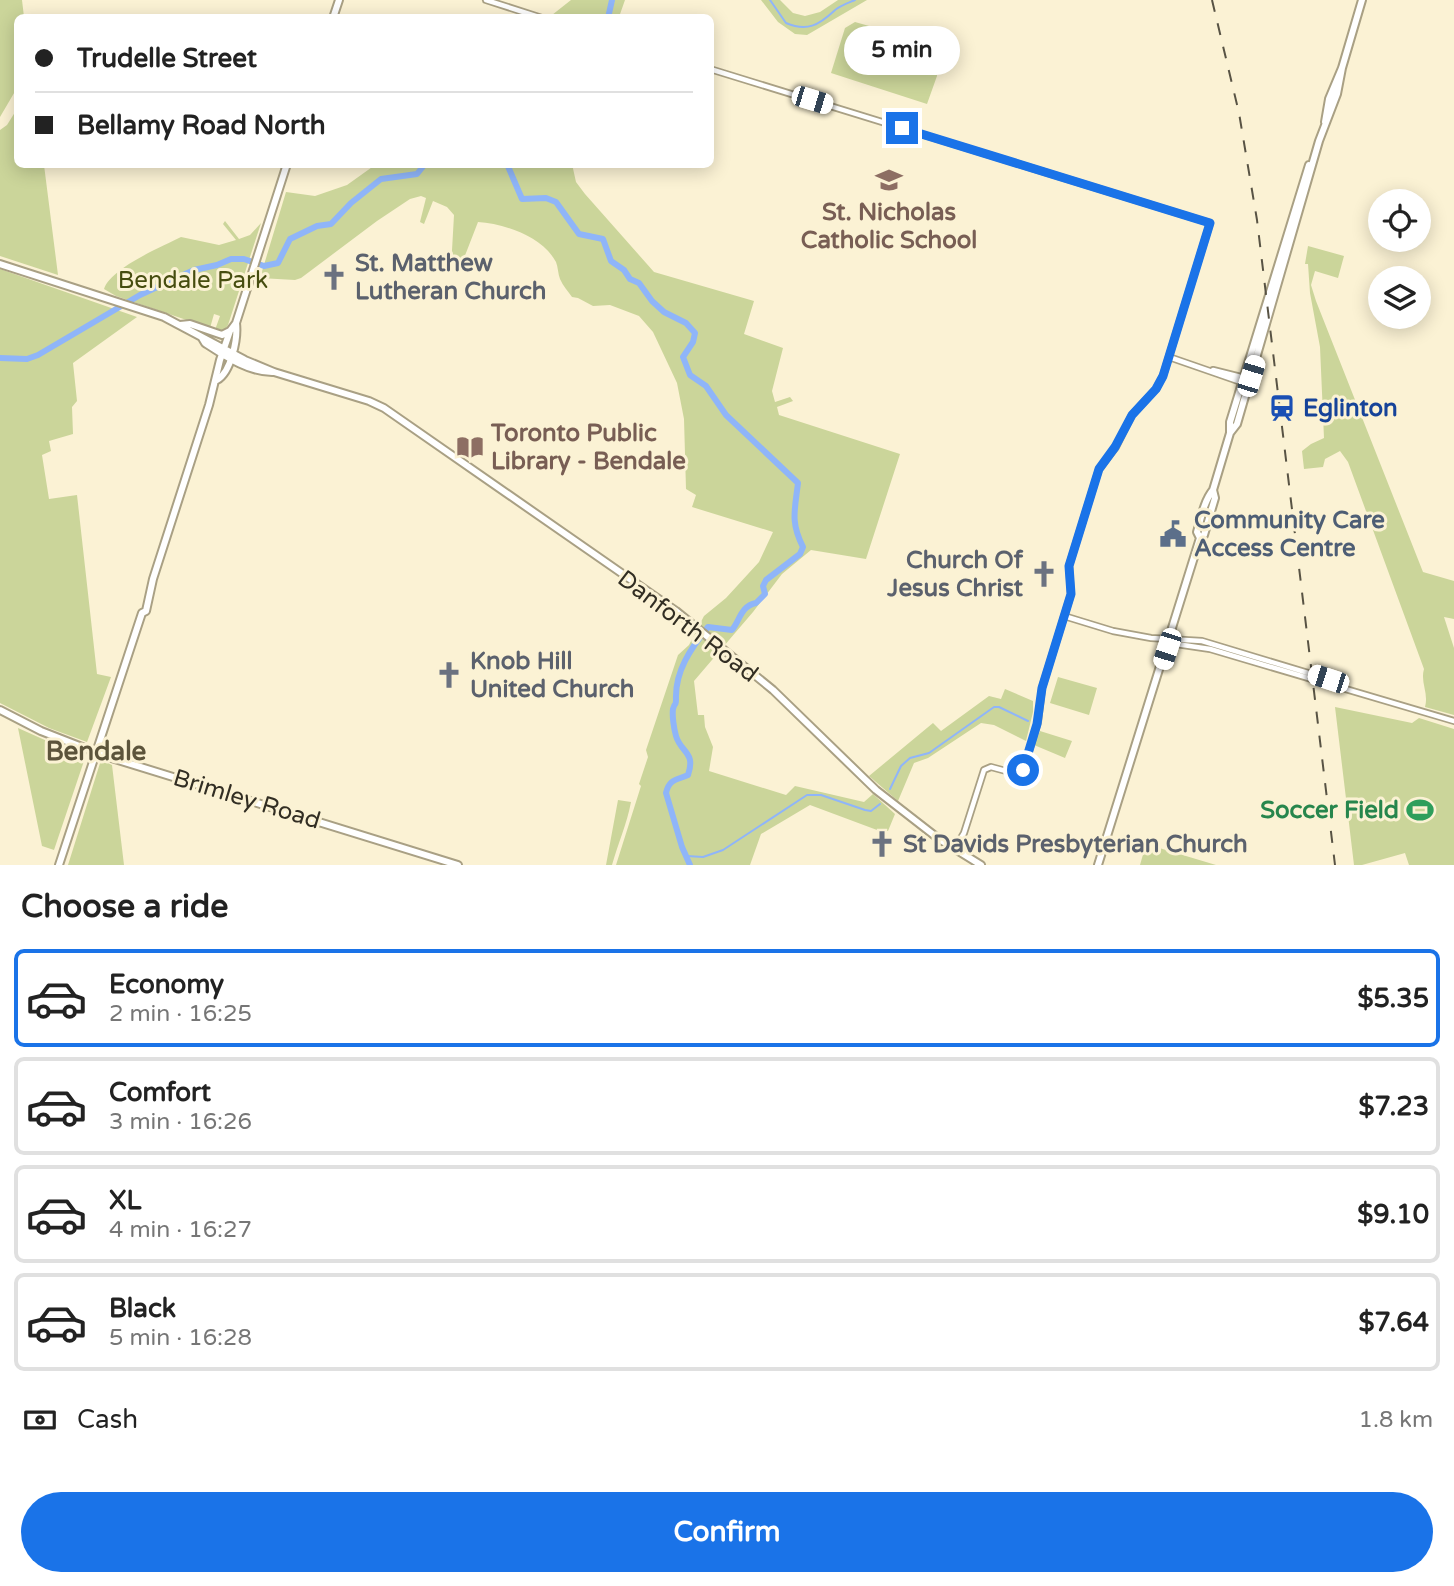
<!DOCTYPE html>
<meta charset="utf-8">
<style>
body{margin:0;font-family:"Varela Round",sans-serif;background:#f6f6f6;color:#222;height:100vh;display:flex;flex-direction:column;font-size:26px;white-space:nowrap}
*{box-sizing:border-box;margin:0}
p{font-size:23px;color:#767676}
.icon{flex:none;width:38px;height:38px;fill:none;stroke:currentColor;stroke-width:2;stroke-linecap:round;stroke-linejoin:round}
.map{position:relative;height:865px;overflow:hidden}
.panel{display:flex;flex-direction:column;background:#fff;flex:1}
.panel>*{flex:none}
.top-card{position:absolute;left:14px;top:14px;width:700px;height:154px;border-radius:10px;box-shadow:0 4px 18px #0003;display:grid;align-content:center;height:154px;padding:0 21px;background:#fff}
.fabs{position:absolute;left:1368px;top:189px;display:grid;gap:14px}
.fabs a{display:grid;place-items:center;width:63px;height:63px;border-radius:50%;background:#fff;box-shadow:0 4px 18px #0003;font-size:35px}
.end{position:absolute;width:32px;height:32px;margin:-16px;border:9px solid #1a73e8;background:#fff;box-shadow:0 0 0 4px #fff}
.from{border-radius:50%}
.bubble{position:absolute;height:49px;border-radius:24px;background:#fff;box-shadow:0 4px 18px #0003;font-size:23px;font-weight:700;line-height:49px;text-align:center}
.car{position:absolute;width:21px;height:42px;margin:-21px -10px;border-radius:9px;box-shadow:0 0 5px 2px #0007;background:linear-gradient(#fff 24%,#345 0 40%,#fff 0 76%,#345 0 86%,#fff 0)}
.top-card b{display:flex;align-items:center;gap:24px;height:66px;font-size:26px}
.top-card b+b{border-top:2px solid #e0e0e0}
.top-card i{width:18px;height:18px;background:#222}
ul{padding:0;list-style:none}
li{display:flex;align-items:center;gap:21px;height:98px;margin:0 14px 10px;padding:0 7px;border:4px solid #e0e0e0;border-radius:10px}
li div{flex:1}
li b{display:block;font-size:26px}
li em{font-style:normal;font-weight:700}
li.current{border-color:#1a73e8}
li>.icon{width:63px;height:63px;stroke-width:1.5}
h2{padding:0 21px;font-size:32px;line-height:84px}
.pay{display:flex;align-items:center;gap:18px;height:77px;padding:0 21px;font-size:26px}
.pay p{margin-inline-start:auto}
.cta{display:flex;gap:14px;margin-top:auto;padding:14px 21px}
.cta a{flex:1;height:80px;border-radius:42px;background:#1a73e8;color:#fff;font-size:28px;font-weight:700;line-height:80px;text-align:center}
.map>svg:first-child{display:block}
</style>
<div class="map">
<svg width="1454" height="865" viewBox="0 0 1454 865">
<rect width="100%" height="100%" fill="#fbf2d4"/>
<path fill="#cbd59a" d="M0,0H22L24,17L18,18L17,88L0,117Z
M571,0H625L619,17L562,18L552,15Z
M761,0H780L793,13L805,16L820,12L838,0H867L807,35L795,34L778,22Z
M855,22L936,45L937,76L927,104L831,73L845,28Z
M17,109L18,164L44,165L58,275L0,256V130L7,125Z
M572,164L576,182L585,194L654,272L754,301L744,334L783,348L772,391L775,402L790,397L793,401L777,407L779,415L900,454L866,559L811,550L782,574L753,612L694,681L698,715H704L705,727L713,747L709,771L786,795L795,786L864,802L873,794L895,814L888,831L877,830L810,805L761,834L750,865H616L641,786L639,784L648,757L646,750L678,655L689,645L704,616L726,598L759,562L773,532L692,507L696,495L686,489L684,419L677,383L653,332L639,316L610,305L593,306L578,298L572,297C568,291 563,286 560,279C558,274 558,267 556,262C542,236 505,224 478,222L459,271L451,268L454,215L447,207L433,201L424,224L420,222L426,198L421,196L410,199L377,221L301,278L295,280L260,278L286,192L315,196L347,185L375,165Z
M225,221L239,239L250,235L261,223L228,325L224,331L215,330L220,316L214,314L210,328L116,296L104,289C111,268 161,247 181,237L219,245L236,240L223,224Z
M1308,246L1344,256L1338,278L1315,271L1311,285L1316,301L1423,572L1454,581V619L1444,617L1454,648V715L1425,707C1429,693 1420,682 1424,669L1348,462L1340,451L1325,459L1323,467L1304,469L1302,451L1311,444L1324,438L1320,347L1310,293L1308,264H1305Z
M0,269L137,317L73,363L77,401L72,407L73,434L49,441L51,451L42,455L49,499L77,495L97,674L111,677L87,742L49,728L0,703Z
M1058,677L1097,688L1089,715L1050,703Z
M1005,689L1033,701V712L1026,741L994,725L981,723L928,758L914,763L898,801L869,776L933,723L941,731L989,696L1001,699Z
M1335,707L1412,723L1419,718L1454,729V865H1409L1405,853L1362,865H1354Z
M18,728L85,758L54,850L42,846Z
M1040,731L1072,741L1065,758L1034,745Z
M101,760L112,765L124,865H68Z
M618,800L631,802C627,824 618,843 612,865H606Z
M1146,844L1216,865H1140Z"/>
<g fill="none" stroke-linecap="round" stroke-linejoin="round">
<path stroke="#8fb5f9" stroke-width="2" d="M770,0L786,23C807,32 819,25 834,11C839,6 848,3 855,0
M890,789L901,766L910,758L929,753L994,707H999L1028,721
M687,856L703,857L723,850L807,795H821L865,810L871,811L880,804"/>
<path stroke="#8fb5f9" stroke-width="6" d="M608,18L612,0
M507,164L522,199L546,198L556,202L579,234L603,239L611,261L624,270L630,279L639,283L652,301L664,312L686,323L695,333L693,342L683,357L690,375L706,386L726,415L798,483C795,509 790,522 803,547L800,554L766,580L763,586L765,594L756,603C741,606 740,620 732,630L708,627C691,648 675,671 676,699C676,707 675,701 673,709C672,716 674,729 676,736C681,753 696,752 688,775C677,780 669,779 666,793L682,847L690,865
M0,358L27,359L38,355L140,295L194,270L217,265L231,259H244L264,266L278,263L290,239L317,226L331,224L351,203L381,179L417,174L425,164"/>
<defs>
<path id="minor" d="M486,0L542,18
M710,69L1210,223L1163,376L1156,389L1132,415L1116,447L1099,469L1069,566L1071,594L1042,688L1038,722L1024,767L1017,774L991,767L984,770L964,833L955,848
M1169,357L1244,383
M1213,370L1245,378
M1064,616L1113,631L1151,638L1202,641L1328,679L1333,683
M1170,639L1176,644L1210,649L1454,721"/>
<path id="major" d="M333,18L339,0
M1325,122L1329,99L1342,68L1362,0
M0,264L164,317L245,360L274,372L369,401L384,408L676,611L773,690L876,790L939,839L981,865
M180,325L190,324L222,335L230,331
M202,338L205,343C225,356 250,373 274,372
M217,380C231,372 238,339 236,323
M1230,432V422L1309,165
M1200,538L1197,532C1201,518 1204,501 1213,490L1230,433L1237,424L1319,141L1337,94L1342,68
M0,710L41,731L105,756L458,865
M59,865L142,613L146,611L153,579L209,405L220,360L230,331L236,323L287,164
M1098,865L1200,538L1204,535L1215,498L1213,490"/>
</defs>
<use href="#minor" stroke="#a9a084" stroke-width="8"/>
<use href="#major" stroke="#a9a084" stroke-width="10"/>
<use href="#minor" stroke="#fff" stroke-width="4.5"/>
<use href="#major" stroke="#fff" stroke-width="6"/>
<path stroke="#585344" stroke-width="2" stroke-dasharray="12 12" stroke-linecap="butt" d="M1212,0L1239,113L1257,220L1335,865"/>
</g>
<g fill="none" stroke-linecap="round" stroke-linejoin="round">
<path stroke="#1a73e8" stroke-width="9" d="M902,128L1210,223L1163,376L1156,389L1132,415L1115,447L1099,469L1069,566L1071,594L1042,688L1037,724L1023,770"/>
</g>
<defs>
<symbol id="school-bare" viewBox="-9 -9 18 18"><path d="M0-5L7-2L0 1L-7-2ZM-4 1L0 2.5L4 1V4Q0 6-4 4Z" fill="#8d6e63" stroke="#fbf2d4" stroke-width="2.5" paint-order="stroke"/></symbol>
<symbol id="church-bare" viewBox="-9 -9 18 18"><path d="M-1.2-6h2.4v3.5h3.3v2.4h-3.3V6h-2.4V-.1h-3.3v-2.4h3.3Z" fill="#6b7280" stroke="#fbf2d4" stroke-width="2.5" paint-order="stroke"/></symbol>
<symbol id="station-bare" viewBox="-9 -9 18 18"><path d="M-3-6H3Q5-6 5-4V2Q5 4 3 4L4.5 6H3L1.5 4h-3L-3 6H-4.5L-3 4Q-5 4-5 2V-4Q-5-6-3-6ZM-3.5-4v3h7v-3ZM-3.5 1v1.5H-2V1ZM2 1v1.5H3.5V1Z" fill="#1a4fb4" stroke="#fbf2d4" stroke-width="2.5" paint-order="stroke"/></symbol>
<symbol id="library-bare" viewBox="-9 -9 18 18"><path d="M-6-4Q-3-5.5-.7-3.5V5Q-3 3-6 4ZM6-4Q3-5.5 .7-3.5V5Q3 3 6 4Z" fill="#8d6e63" stroke="#fbf2d4" stroke-width="2.5" paint-order="stroke"/></symbol>
<symbol id="civic-bare" viewBox="-9 -9 18 18"><path d="M-.6-6.5H3V-4.5H.6V-3L4-1V1h2V6H-6V1h2V-1L-.6-3ZM-1.2 2.5V6h2.4V2.5Z" fill="#5c6f8a" stroke="#fbf2d4" stroke-width="2.5" paint-order="stroke"/></symbol>
<symbol id="stadium-bare" viewBox="-9 -9 18 18"><path d="M0-5a6.5 5 0 1 0 0 10a6.5 5 0 1 0 0-10ZM-3.5-1.8h7v3.6h-7Z" fill="#2e9e5b" stroke="#fbf2d4" stroke-width="2.5" paint-order="stroke"/></symbol>
</defs>
<g fill-rule="evenodd">
<use href="#school-bare" x="870" y="161" width="38" height="38"/>
<use href="#church-bare" x="315" y="258" width="38" height="38"/>
<use href="#station-bare" x="1263" y="389" width="38" height="38"/>
<use href="#library-bare" x="451" y="428" width="38" height="38"/>
<use href="#civic-bare" x="1154" y="515" width="38" height="38"/>
<use href="#church-bare" x="1025" y="555" width="38" height="38"/>
<use href="#church-bare" x="430" y="656" width="38" height="38"/>
<use href="#stadium-bare" x="1401" y="791" width="38" height="38"/>
<use href="#church-bare" x="863" y="825" width="38" height="38"/>
</g>
<g text-anchor="middle" stroke-width="6" stroke-linejoin="round" paint-order="stroke">
<g font-size="24" font-weight="bold" fill="#785e54" stroke="#fbf2d4">
<text x="889" y="220">St. Nicholas<tspan x="889" dy="28">Catholic School</tspan></text>
<text x="491" y="441" text-anchor="start">Toronto Public<tspan x="491" dy="28">Library - Bendale</tspan></text>
</g>
<g font-size="24" font-weight="bold" fill="#5b616d" stroke="#fbf2d4" text-anchor="start">
<text x="355" y="271">St. Matthew<tspan x="355" dy="28">Lutheran Church</tspan></text>
<text x="1023" y="568" text-anchor="end">Church Of<tspan x="1023" dy="28">Jesus Christ</tspan></text>
<text x="470" y="669">Knob Hill<tspan x="470" dy="28">United Church</tspan></text>
<text x="903" y="852">St Davids Presbyterian Church</text>
</g>
<g font-size="24" fill="#464d10" stroke="#fbf2d4">
<text x="193" y="288">Bendale Park</text>
</g>
<g font-size="24" font-weight="bold" fill="#164399" stroke="#fbf2d4" text-anchor="start">
<text x="1303" y="416">Eglinton</text>
</g>
<g font-size="24" font-weight="bold" fill="#4e5e75" stroke="#fbf2d4" text-anchor="start">
<text x="1194" y="528">Community Care<tspan x="1194" dy="28">Access Centre</tspan></text>
</g>
<g font-size="24" fill="#322e23" stroke="#fbf2d4">
<text transform="translate(688 626) rotate(37)" y="8">Danforth Road</text>
<text transform="translate(247 799) rotate(17)" y="8">Brimley Road</text>
</g>
<g font-size="24" font-weight="bold" fill="#27864d" stroke="#fbf2d4" text-anchor="end">
<text x="1399" y="818">Soccer Field</text>
</g>
<g font-size="26" font-weight="bold" fill="#5c543b" stroke="#fbf2d4">
<text x="96" y="760">Bendale</text>
</g>
</g>
</svg>
<div class="fabs">
<a><svg class="icon" aria-label="locate" viewBox="0 0 24 24"><circle cx="12" cy="12" r="6"/><path d="M12 2v4M12 18v4M2 12h4M18 12h4"/></svg></a>
<a><svg class="icon" aria-label="layers" viewBox="0 0 24 24"><path d="M12 4l9 5-9 5-9-5zM3 14l9 5 9-5"/></svg></a>
</div>
<i class="end from" style="left:1023px;top:770px"></i>
<i class="end" style="left:902px;top:128px"></i>
<div class="bubble" style="left:844px;top:26px;width:116px">5 min</div>
<i class="car" style="left:812px;top:100px;rotate:107deg"></i>
<i class="car" style="left:1251px;top:376px;rotate:17deg"></i>
<i class="car" style="left:1167px;top:649px;rotate:198deg"></i>
<i class="car" style="left:1328px;top:679px;rotate:288deg"></i>
<div class="top-card">
<b><i class="from"></i>Trudelle Street</b>
<b><i></i>Bellamy Road North</b>
</div>
</div>
<section class="panel">
<h2>Choose a ride</h2>
<ul>
<li class="current"><svg class="icon" aria-label="car" viewBox="0 0 24 24"><path d="M5 17H2v-5l4-1 3-4h7l3 4 3 1v5h-3M9 17h6M6 11h13"/><circle cx="7" cy="17" r="2"/><circle cx="17" cy="17" r="2"/></svg><div><b>Economy</b><p>2 min · 16:25</p></div><em>$5.35</em></li>
<li><svg class="icon" aria-label="car" viewBox="0 0 24 24"><path d="M5 17H2v-5l4-1 3-4h7l3 4 3 1v5h-3M9 17h6M6 11h13"/><circle cx="7" cy="17" r="2"/><circle cx="17" cy="17" r="2"/></svg><div><b>Comfort</b><p>3 min · 16:26</p></div><em>$7.23</em></li>
<li><svg class="icon" aria-label="car" viewBox="0 0 24 24"><path d="M5 17H2v-5l4-1 3-4h7l3 4 3 1v5h-3M9 17h6M6 11h13"/><circle cx="7" cy="17" r="2"/><circle cx="17" cy="17" r="2"/></svg><div><b>XL</b><p>4 min · 16:27</p></div><em>$9.10</em></li>
<li><svg class="icon" aria-label="car" viewBox="0 0 24 24"><path d="M5 17H2v-5l4-1 3-4h7l3 4 3 1v5h-3M9 17h6M6 11h13"/><circle cx="7" cy="17" r="2"/><circle cx="17" cy="17" r="2"/></svg><div><b>Black</b><p>5 min · 16:28</p></div><em>$7.64</em></li>
</ul>
<div class="pay"><svg class="icon" aria-label="cash" viewBox="0 0 24 24"><path d="M3 7h18v10H3z"/><circle cx="12" cy="12" r="2"/></svg>Cash<p>1.8 km</p></div>
<div class="cta"><a>Confirm</a></div>
</section>
